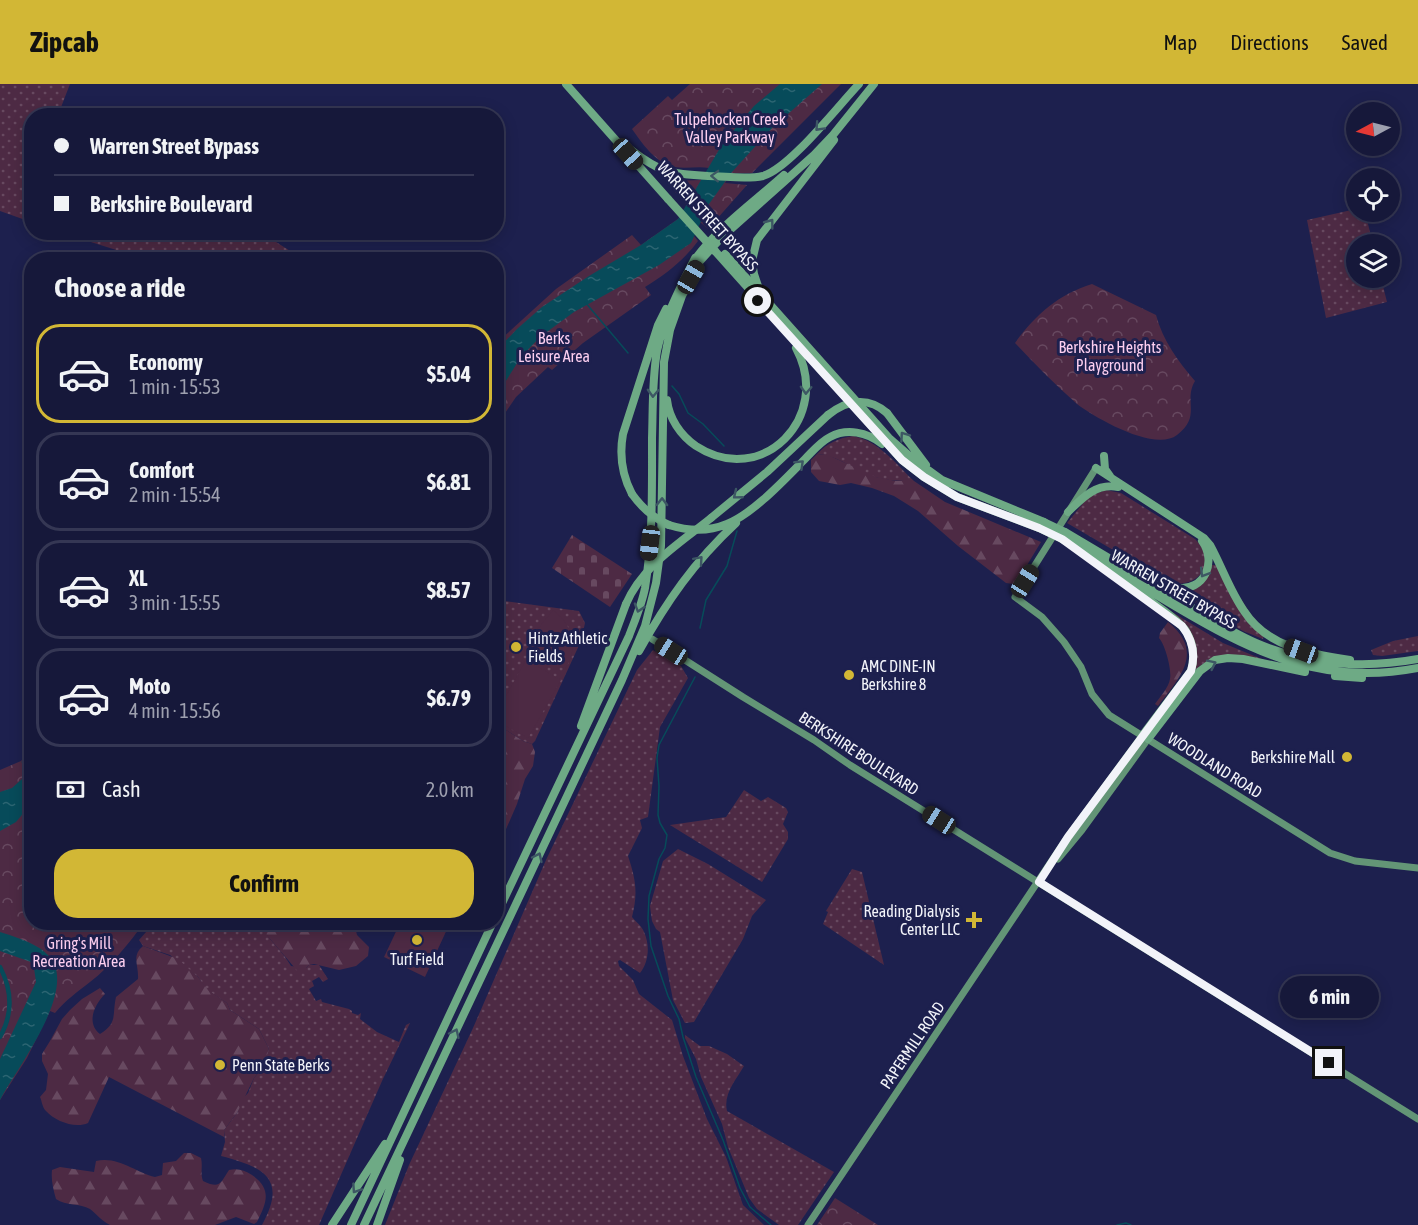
<!DOCTYPE html>
<meta charset="utf-8">
<style>
body{margin:0;font-family:"Asap Condensed",sans-serif;background:#1f2142;color:#f1f3f6;height:100vh;display:flex;flex-direction:column;font-size:22px;white-space:nowrap}
*{box-sizing:border-box;margin:0}
p{font-size:20px;color:#9ea0af}
.icon{flex:none;width:33px;height:33px;fill:none;stroke:currentColor;stroke-width:2;stroke-linecap:round;stroke-linejoin:round}
.map{position:relative;flex:1;overflow:hidden}
.sheet{position:absolute;left:24px;top:168px;width:480px;height:678px;display:flex;flex-direction:column;background:#16183a;border-radius:24px;box-shadow:0 3px 15px #0003,0 0 0 2px #353754}
.sheet>*{flex:none}
.banner{position:absolute;left:24px;top:24px;width:480px;height:132px;border-radius:24px;box-shadow:0 3px 15px #0003,0 0 0 2px #353754;display:grid;align-content:center;height:132px;padding:0 30px;background:#16183a}
.needle{width:39px;rotate:263deg}
.tools{position:absolute;left:1346px;top:18px;display:grid;gap:12px}
.tools a{display:grid;place-items:center;width:54px;height:54px;border-radius:50%;background:#16183a;box-shadow:0 3px 15px #0003,0 0 0 2px #353754;font-size:30px}
.end{position:absolute;width:27px;height:27px;margin:-14px;border:8px solid #f2f3f9;background:#111;box-shadow:0 0 0 3px #111}
.from{border-radius:50%}
.bubble{position:absolute;height:42px;border-radius:21px;background:#16183a;box-shadow:0 3px 15px #0003,0 0 0 2px #353754;font-size:20px;font-weight:700;line-height:42px;text-align:center}
.car{position:absolute;width:18px;height:36px;margin:-18px -9px;border-radius:8px;box-shadow:0 0 4px 2px #0007;background:linear-gradient(#222 24%,#8ab4d8 0 40%,#222 0 76%,#8ab4d8 0 86%,#222 0)}
.banner b{display:flex;align-items:center;gap:21px;height:57px;font-size:22px}
.banner b+b{border-top:2px solid #353754}
.banner i{width:15px;height:15px;background:#f1f3f6}
ul{padding:0;list-style:none}
li{display:flex;align-items:center;gap:18px;height:99px;margin:0 12px 9px;padding:0 18px;border:3px solid #353754;border-radius:24px}
li div{flex:1}
li b{display:block;font-size:22px}
li em{font-style:normal;font-weight:700}
li.current{border-color:#d2b735}
li>.icon{width:54px;height:54px;stroke-width:1.5}
h2{padding:0 30px;font-size:27px;line-height:72px}
.pay{display:flex;align-items:center;gap:15px;height:66px;padding:0 30px;font-size:22px}
.pay p{margin-inline-start:auto}
.action{display:flex;gap:12px;margin-top:auto;padding:12px 30px}
.action a{flex:1;height:69px;border-radius:24px;background:#d2b735;color:#111;font-size:24px;font-weight:700;line-height:69px;text-align:center}
header{display:flex;align-items:center;gap:36px;box-sizing:border-box;height:84px;padding:0 30px;background:#d2b735;color:#111}
header strong{font-size:28px}
nav{display:flex;gap:33px;margin-inline-start:auto;font-size:21px}
.map>svg:first-child{display:block}
</style>
<header>
<strong>Zipcab</strong>
<nav><a>Map</a><a>Directions</a><a>Saved</a></nav>
</header>
<div class="map">
<svg width="1418" height="1141" viewBox="0 0 1418 1141">
<defs>
<pattern id="grass-dots" width="8" height="8" patternUnits="userSpaceOnUse" patternTransform="scale(1.5)"><rect width="8" height="8" fill="#4d2a44"/><path d="M2 2h.1M6 6h.1" fill="none" stroke="#674960" stroke-width="1.8" stroke-linecap="round"/></pattern>
<pattern id="forest-firs" width="22" height="20" patternUnits="userSpaceOnUse" patternTransform="scale(1.5)"><rect width="22" height="20" fill="#4d2a44"/><path d="M5 1l3.5 6h-7zM16 11l3.5 6h-7z" fill="#674960"/></pattern>
<pattern id="cemetery-stones" width="16" height="16" patternUnits="userSpaceOnUse" patternTransform="scale(1.5)"><rect width="16" height="16" fill="#4d2a44"/><path d="M2 7V4a2 2 0 0 1 4 0v3zM10 15v-3a2 2 0 0 1 4 0v3z" fill="#674960"/></pattern>
<pattern id="park-crowns" width="20" height="18" patternUnits="userSpaceOnUse" patternTransform="scale(1.5)"><rect width="20" height="18" fill="#4d2a44"/><path d="M2 6a3 3 0 1 1 6 0M12 15a3 3 0 1 1 6 0" fill="none" stroke="#674960"/></pattern>
<pattern id="water-ripples" width="26" height="14" patternUnits="userSpaceOnUse" patternTransform="scale(1.5)"><rect width="26" height="14" fill="#074b5a"/><path d="M2 4q2-2 4 0t4 0M15 11q2-2 4 0t4 0" fill="none" stroke="#2c6572"/></pattern>
</defs>
<rect width="100%" height="100%" fill="#1d204e"/>
<path fill="url(#grass-dots)" d="M0,0H70L58,31L32,32L31,138L0,127Z
M1356,125V128H1365L1373,160H1356V194H1381L1387,218L1326,234L1307,136Z
M62,149H262L298,172L295,176L145,175Z
M853,352C879,357 896,380 914,397C901,397 888,397 875,393C855,387 838,371 817,370C827,359 839,354 853,352Z
M1106,406L1121,409L1195,455C1219,478 1198,507 1168,498L1067,439L1089,412Z
M1211,481H1219L1264,551L1263,555L1243,547L1173,506H1189Z
M1149,514L1223,559L1269,578C1239,571 1222,564 1195,586L1197,569L1193,553Z
M496,516L579,527L585,539L581,557L535,657L532,660L523,657L497,640Z
M1418,552V567L1382,572L1373,571L1371,566L1393,557Z
M653,566L681,582L688,594L660,643L648,733L640,736L642,744L628,772C636,796 638,809 632,833C635,837 642,842 644,848C650,861 649,878 640,889L620,876L618,877L619,882L633,896L639,910L672,936L683,972L707,1035L726,1073L743,1121L764,1141H385L409,1081L473,944L546,776L637,586Z
M744,706L761,717L768,713L786,724L788,728L783,740L788,748V755L762,798L670,741L726,733Z
M678,765L708,780L766,816L752,832L743,855L694,938L685,939L673,916L660,848L656,845L652,837L650,822L663,777Z
M852,785L862,788L884,881L823,840L828,828L826,827Z
M154,839H260C267,855 282,866 291,882L306,884L309,881H319L328,895L323,898L319,893L312,897L314,902L309,905L316,917L321,915L322,918L349,925L352,927V929L358,931L361,929L360,935L377,948L399,958L406,941L410,939L382,997L319,1141H262C288,1094 263,1083 221,1072L225,1058L224,1046L237,1029L243,1014L248,1009L254,994L259,988L269,965L259,945L230,926L227,919L207,906L198,893L170,871L143,862L139,856Z
M685,951L700,962H709L727,970L744,982C736,996 723,1010 727,1027L834,1088L798,1141H779L757,1125L749,1114L728,1063L722,1040L701,993L696,975L685,954Z"/>
<path fill="url(#forest-firs)" d="M817,370L828,371L876,393L896,397H914L945,418L1041,458L1018,496L1013,500L1006,499L958,462L918,427L894,412L872,404L851,399L840,401L819,397L811,388V376Z
M1168,538C1205,568 1180,593 1158,622L1155,620C1160,613 1169,603 1170,595C1172,586 1165,560 1159,554L1160,549Z
M497,640L523,657L532,660L535,668L533,682L525,695L517,720L497,766Z
M299,838L300,840L354,839L357,851L369,863L368,872L356,882L339,886L314,880L309,881L300,890L265,849L260,839Z
M143,862L178,875L198,893L208,906L227,919L230,926L259,945L269,965L264,981L254,994L237,1029L224,1046V1053L109,993L88,1039C75,1045 55,1037 46,1027C42,1023 42,1017 40,1013L46,1006L48,990L42,977V970L50,957L62,935L70,926L82,915L100,904L105,910C94,921 86,939 100,950C118,939 112,931 116,913L138,895C139,881 131,872 143,862Z
M184,1069H191L201,1074C203,1083 200,1089 203,1097C220,1105 220,1100 229,1086C238,1084 244,1086 252,1091C272,1105 267,1118 257,1138L254,1140L236,1133L215,1141H110C100,1136 97,1130 90,1125C80,1119 66,1122 56,1115C53,1104 51,1096 52,1086L60,1083L94,1088L96,1077C119,1072 136,1089 155,1093L162,1091L163,1079L176,1077Z"/>
<path fill="url(#cemetery-stones)" d="M572,451L632,490L610,523L552,484Z"/>
<path fill="url(#park-crowns)" d="M690,0H841L752,89H731L725,99L747,101L708,145L700,138L694,152L698,157C685,175 665,191 645,203L651,211L583,259L552,286L548,283L516,313L497,341V257L498,258L556,205L632,151L641,161L678,135L687,121L675,108L671,99L673,97L701,96L709,84C698,82 686,85 675,83C656,80 642,59 632,45L668,12L672,16Z
M1092,200L1156,231C1163,257 1178,277 1195,297C1183,317 1202,332 1177,351C1155,368 1097,335 1077,320C1055,301 1035,280 1015,259C1035,231 1059,210 1092,200Z
M31,666L32,838L144,839C129,859 111,882 90,898C77,908 66,916 55,929L50,927L27,974L0,1016V686L21,677Z
M835,1114L878,1141H817Z"/>
<path fill="#4d2a44" d="M553,526C573,541 579,563 565,585L529,562V556Z
M526,576L561,596L528,654L496,637L497,628Z
M400,839H450L425,893L384,873Z"/>
<path fill="url(#water-ripples)" d="M780,0H822L772,44L732,88L709,120L691,159L659,181L574,228L540,253L521,273L497,311L496,267L517,245L542,223L589,192L641,161L678,135L723,59L754,22Z
M31,687V720L16,738L0,747V708L12,704Z
M0,848C16,853 39,860 50,873C78,907 16,985 0,1016V975L36,898L34,884L31,878L0,867Z"/>
<g fill="none" stroke-linecap="round" stroke-linejoin="round">
<path stroke="#074b5a" stroke-width="1.5" d="M585,218L628,269
M672,302L679,310L688,329L703,340L724,362
M700,544L706,516L727,482L737,447
M695,593L659,661L657,674L659,702L658,731L660,739L667,751L665,764L659,775L649,812L648,835L651,862L668,912L679,935L683,953L696,993L723,1056L740,1104L750,1123L771,1141
M1117,1141L1126,1139L1131,1141"/>
<path stroke="#074b5a" stroke-width="4.5" d="M24,678L32,670
M0,883C12,906 13,930 0,953"/>
<path stroke="#639576" stroke-width="7" d="M1096,384L1015,513L1042,533L1064,558L1081,583L1092,610L1109,631L1330,769L1355,777L1418,784
M652,555L743,613L814,656L850,681L1418,1035
M1058,775L1082,746L1148,655
M808,1141L1067,754L1142,652"/>
<path stroke="#6eaa85" stroke-width="8" d="M566,0L668,115
M631,66C661,89 670,90 708,92C725,92 746,96 763,92C790,84 838,22 859,0
M715,167L902,376L924,393L957,413L1039,444
M725,170L889,354L913,375L942,396L1044,438
M693,178C717,144 753,119 784,91
M759,205L754,190L752,177L757,156L834,56
M667,316C669,334 680,351 696,362C762,405 833,333 796,264
M887,329L926,381
M1104,372L1105,385L1110,392
M1096,384L1204,454L1210,461C1222,483 1230,507 1244,527C1267,563 1310,570 1350,576
M632,410C622,391 619,372 623,350L658,241L666,225
M1068,428C1082,414 1096,399 1118,403
M711,434L767,388L828,331
M669,441C688,447 708,448 727,440C754,429 785,395 805,375C813,367 820,358 830,353C847,344 867,348 882,360
M1065,448C1102,470 1139,492 1176,514C1202,529 1228,547 1256,559C1307,581 1364,585 1418,575
M1062,455C1098,476 1133,497 1168,518C1250,567 1320,603 1418,584
M1111,489C1128,502 1176,532 1186,547C1194,560 1195,573 1191,587L1142,652
M1141,489C1152,494 1165,503 1177,504C1205,507 1217,478 1202,457
M639,567C667,517 694,478 736,439
M1335,592L1362,594
M581,642L626,520
M1148,655L1200,587L1215,576L1228,574L1243,575L1305,588
M496,832L629,552C635,536 642,520 645,504C653,455 652,404 652,354C653,325 652,296 657,267C664,234 680,204 695,174
M332,1141L385,1060
M351,1141L493,838
M364,1141L622,596L645,542L656,499L661,462L664,278L670,246L682,212L700,177L721,154L814,71L833,51L874,0
M377,1141L400,1076"/>
<path stroke="#6eaa85" stroke-width="8" d="M668,115L715,167
M828,331C847,316 868,312 887,329
M632,410C642,424 653,434 669,441
M1044,438L1065,448
M1039,444L1062,455
M626,520C642,482 680,459 711,434"/>
</g>
<defs><path id="oneway-chevron" d="M-2-3.5L2.5 0L-2 3.5" fill="none" stroke-width="1.6" stroke-linecap="round" stroke-linejoin="round" transform="scale(1.5)"/></defs>
<g stroke="#3d5764">
<use href="#oneway-chevron" transform="translate(819 43) rotate(133)"/>
<use href="#oneway-chevron" transform="translate(715 92) rotate(-178)"/>
<use href="#oneway-chevron" transform="translate(770 139) rotate(-53)"/>
<use href="#oneway-chevron" transform="translate(806 306) rotate(92)"/>
<use href="#oneway-chevron" transform="translate(653 309) rotate(92)"/>
<use href="#oneway-chevron" transform="translate(904 352) rotate(-125)"/>
<use href="#oneway-chevron" transform="translate(800 380) rotate(-44)"/>
<use href="#oneway-chevron" transform="translate(737 411) rotate(141)"/>
<use href="#oneway-chevron" transform="translate(662 418) rotate(-89)"/>
<use href="#oneway-chevron" transform="translate(699 476) rotate(-49)"/>
<use href="#oneway-chevron" transform="translate(1204 489) rotate(121)"/>
<use href="#oneway-chevron" transform="translate(639 524) rotate(107)"/>
<use href="#oneway-chevron" transform="translate(1212 580) rotate(-26)"/>
<use href="#oneway-chevron" transform="translate(538 773) rotate(-65)"/>
<use href="#oneway-chevron" transform="translate(455 949) rotate(-65)"/>
<use href="#oneway-chevron" transform="translate(356 1105) rotate(124)"/>
</g>
<g fill="none" stroke-linecap="round" stroke-linejoin="round">
<path stroke="#f2f3f9" stroke-width="8" d="M758,217L902,376L924,393L957,413L1039,444L1062,455L1182,542C1193,556 1196,570 1191,587L1068,753L1039,798L1329,979"/>
</g>
<g fill="#d2b735" stroke="#1d204e" stroke-width="2">
<circle cx="516" cy="563" r="6"/>
<circle cx="849" cy="591" r="6"/>
<circle cx="1347" cy="673" r="6"/>
<path d="M971 827h6v6h6v6h-6v6h-6v-6h-6v-6h6z"/>
<circle cx="417" cy="856" r="6"/>
<circle cx="220" cy="981" r="6"/>
</g>
<g text-anchor="middle" stroke-width="6" stroke-linejoin="round" paint-order="stroke">
<g font-size="16" fill="#fdcff0" stroke="#1d204e">
<text x="730" y="41">Tulpehocken Creek<tspan x="730" dy="18">Valley Parkway</tspan></text>
<text x="554" y="260">Berks<tspan x="554" dy="18">Leisure Area</tspan></text>
<text x="1110" y="269">Berkshire Heights<tspan x="1110" dy="18">Playground</tspan></text>
<text x="79" y="865">Gring's Mill<tspan x="79" dy="18">Recreation Area</tspan></text>
</g>
<g font-size="16" fill="#f2f3f9" stroke="#1d204e">
<text transform="translate(708 132) rotate(48)" y="6">WARREN STREET BYPASS</text>
<text transform="translate(1174 505) rotate(30)" y="6">WARREN STREET BYPASS</text>
<text transform="translate(859 669) rotate(33)" y="6">BERKSHIRE BOULEVARD</text>
<text transform="translate(1215 681) rotate(32)" y="6">WOODLAND ROAD</text>
<text transform="translate(912 961) rotate(-56)" y="6">PAPERMILL ROAD</text>
</g>
<g font-size="16" fill="#f2f3f9" stroke="#1d204e" text-anchor="start">
<text x="528" y="560">Hintz Athletic<tspan x="528" dy="18">Fields</tspan></text>
<text x="861" y="588">AMC DINE-IN<tspan x="861" dy="18">Berkshire 8</tspan></text>
<text x="1335" y="679" text-anchor="end">Berkshire Mall</text>
<text x="960" y="833" text-anchor="end">Reading Dialysis<tspan x="960" dy="18">Center LLC</tspan></text>
<text x="417" y="881" text-anchor="middle">Turf Field</text>
<text x="232" y="987">Penn State Berks</text>
</g>
</g>
</svg>
<div class="tools">
<a><svg class="needle" viewBox="-14 -14 28 28"><path d="M0-13l5 13h-10z" fill="#e53935"/><path d="M0 13l5-13h-10z" fill="#9ea0af"/></svg></a>
<a><svg class="icon" aria-label="locate" viewBox="0 0 24 24"><circle cx="12" cy="12" r="6"/><path d="M12 2v4M12 18v4M2 12h4M18 12h4"/></svg></a>
<a><svg class="icon" aria-label="layers" viewBox="0 0 24 24"><path d="M12 4l9 5-9 5-9-5zM3 14l9 5 9-5"/></svg></a>
</div>
<i class="end from" style="left:758px;top:217px"></i>
<i class="end" style="left:1329px;top:979px"></i>
<div class="bubble" style="left:1280px;top:892px;width:99px">6 min</div>
<i class="car" style="left:628px;top:70px;rotate:138deg"></i>
<i class="car" style="left:691px;top:193px;rotate:30deg"></i>
<i class="car" style="left:650px;top:459px;rotate:187deg"></i>
<i class="car" style="left:1025px;top:497px;rotate:32deg"></i>
<i class="car" style="left:671px;top:567px;rotate:302deg"></i>
<i class="car" style="left:1301px;top:567px;rotate:290deg"></i>
<i class="car" style="left:939px;top:736px;rotate:302deg"></i>
<div class="banner">
<b><i class="from"></i>Warren Street Bypass</b>
<b><i></i>Berkshire Boulevard</b>
</div>
<section class="sheet">
<h2>Choose a ride</h2>
<ul>
<li class="current"><svg class="icon" aria-label="car" viewBox="0 0 24 24"><path d="M5 17H2v-5l4-1 3-4h7l3 4 3 1v5h-3M9 17h6M6 11h13"/><circle cx="7" cy="17" r="2"/><circle cx="17" cy="17" r="2"/></svg><div><b>Economy</b><p>1 min · 15:53</p></div><em>$5.04</em></li>
<li><svg class="icon" aria-label="car" viewBox="0 0 24 24"><path d="M5 17H2v-5l4-1 3-4h7l3 4 3 1v5h-3M9 17h6M6 11h13"/><circle cx="7" cy="17" r="2"/><circle cx="17" cy="17" r="2"/></svg><div><b>Comfort</b><p>2 min · 15:54</p></div><em>$6.81</em></li>
<li><svg class="icon" aria-label="car" viewBox="0 0 24 24"><path d="M5 17H2v-5l4-1 3-4h7l3 4 3 1v5h-3M9 17h6M6 11h13"/><circle cx="7" cy="17" r="2"/><circle cx="17" cy="17" r="2"/></svg><div><b>XL</b><p>3 min · 15:55</p></div><em>$8.57</em></li>
<li><svg class="icon" aria-label="car" viewBox="0 0 24 24"><path d="M5 17H2v-5l4-1 3-4h7l3 4 3 1v5h-3M9 17h6M6 11h13"/><circle cx="7" cy="17" r="2"/><circle cx="17" cy="17" r="2"/></svg><div><b>Moto</b><p>4 min · 15:56</p></div><em>$6.79</em></li>
</ul>
<div class="pay"><svg class="icon" aria-label="cash" viewBox="0 0 24 24"><path d="M3 7h18v10H3z"/><circle cx="12" cy="12" r="2"/></svg>Cash<p>2.0 km</p></div>
<div class="action"><a>Confirm</a></div>
</section>
</div>
